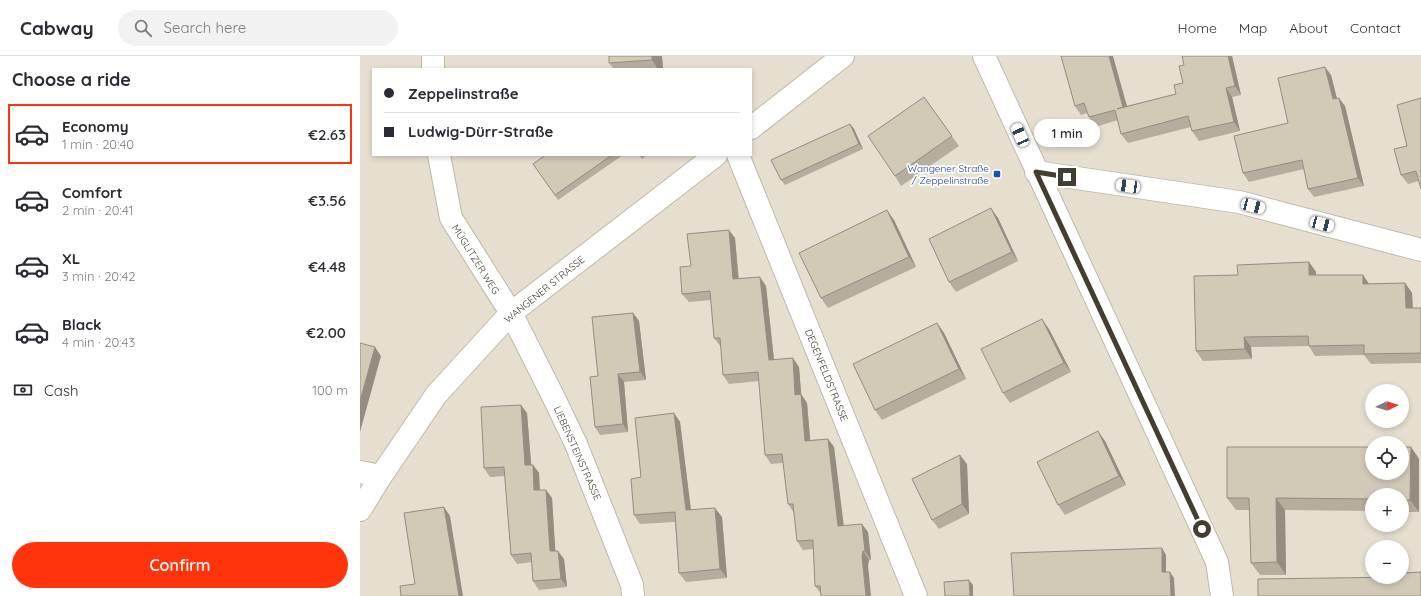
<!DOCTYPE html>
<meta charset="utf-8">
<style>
body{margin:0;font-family:Quicksand,sans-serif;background:#f2f2f3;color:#2b2b33;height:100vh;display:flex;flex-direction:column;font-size:15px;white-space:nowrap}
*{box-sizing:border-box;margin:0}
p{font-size:13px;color:#7c7c81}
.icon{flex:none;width:22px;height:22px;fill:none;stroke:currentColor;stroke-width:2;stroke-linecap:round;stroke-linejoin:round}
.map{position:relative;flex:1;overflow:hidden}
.side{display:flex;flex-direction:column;background:#fff;width:360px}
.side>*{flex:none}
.top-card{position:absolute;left:12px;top:12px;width:380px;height:88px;border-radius:0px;box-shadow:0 2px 6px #0003;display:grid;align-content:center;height:88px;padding:0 12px;background:#fff}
.needle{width:26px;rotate:85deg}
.buttons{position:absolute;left:1005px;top:328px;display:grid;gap:8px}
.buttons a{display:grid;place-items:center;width:44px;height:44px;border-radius:50%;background:#fff;box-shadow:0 2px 6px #0003;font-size:20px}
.end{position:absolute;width:18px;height:18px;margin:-9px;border:5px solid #433d32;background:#fff;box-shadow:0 0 0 2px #fff}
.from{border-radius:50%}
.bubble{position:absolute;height:28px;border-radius:14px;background:#fff;box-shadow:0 2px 6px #0003;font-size:13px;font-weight:600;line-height:28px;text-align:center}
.car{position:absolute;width:12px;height:24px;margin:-12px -6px;border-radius:5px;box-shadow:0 0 3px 1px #0007;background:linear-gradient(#fff 24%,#345 0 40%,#fff 0 76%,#345 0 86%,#fff 0)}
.top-card b{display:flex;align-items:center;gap:14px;height:38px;font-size:15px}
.top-card b+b{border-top:1px solid #e1e1e2}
.top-card i{width:10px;height:10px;background:#2b2b33}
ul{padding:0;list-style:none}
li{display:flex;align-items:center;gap:12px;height:60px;margin:0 8px 6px;padding:0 4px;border:2px solid transparent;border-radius:0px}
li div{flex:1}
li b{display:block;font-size:15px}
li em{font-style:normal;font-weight:600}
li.on{border-color:#ff340c}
li>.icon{width:36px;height:36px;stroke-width:1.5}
h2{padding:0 12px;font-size:18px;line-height:48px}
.pay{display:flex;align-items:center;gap:10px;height:44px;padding:0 12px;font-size:15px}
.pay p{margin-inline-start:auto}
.cta{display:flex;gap:8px;margin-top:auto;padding:8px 12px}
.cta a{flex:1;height:46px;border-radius:24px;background:#ff340c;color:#fff;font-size:16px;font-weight:600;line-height:46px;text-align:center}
header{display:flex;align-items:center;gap:24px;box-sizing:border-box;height:56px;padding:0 20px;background:#fff;border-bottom:1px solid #e1e1e2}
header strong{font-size:19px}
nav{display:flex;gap:22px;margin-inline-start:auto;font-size:14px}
.search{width:280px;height:36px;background:#f2f2f3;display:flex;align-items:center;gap:10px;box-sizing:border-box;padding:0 14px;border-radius:22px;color:#7c7c81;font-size:15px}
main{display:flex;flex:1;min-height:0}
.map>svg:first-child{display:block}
</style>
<header>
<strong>Cabway</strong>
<div class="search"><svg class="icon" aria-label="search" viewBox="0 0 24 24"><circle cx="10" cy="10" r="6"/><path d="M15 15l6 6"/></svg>Search here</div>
<nav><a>Home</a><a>Map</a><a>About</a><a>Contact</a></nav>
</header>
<main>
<section class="side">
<h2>Choose a ride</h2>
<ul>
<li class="on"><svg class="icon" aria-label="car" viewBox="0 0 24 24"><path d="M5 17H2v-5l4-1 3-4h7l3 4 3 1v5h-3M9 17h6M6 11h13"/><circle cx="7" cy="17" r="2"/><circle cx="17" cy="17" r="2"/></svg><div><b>Economy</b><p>1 min · 20:40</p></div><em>€2.63</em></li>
<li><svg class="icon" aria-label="car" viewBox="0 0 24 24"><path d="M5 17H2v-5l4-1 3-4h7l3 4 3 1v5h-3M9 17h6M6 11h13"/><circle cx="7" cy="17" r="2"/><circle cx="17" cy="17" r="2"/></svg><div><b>Comfort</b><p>2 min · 20:41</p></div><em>€3.56</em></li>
<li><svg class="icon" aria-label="car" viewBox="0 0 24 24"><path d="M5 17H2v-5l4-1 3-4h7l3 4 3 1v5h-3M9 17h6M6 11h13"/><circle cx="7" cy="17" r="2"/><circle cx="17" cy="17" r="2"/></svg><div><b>XL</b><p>3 min · 20:42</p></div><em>€4.48</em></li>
<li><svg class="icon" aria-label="car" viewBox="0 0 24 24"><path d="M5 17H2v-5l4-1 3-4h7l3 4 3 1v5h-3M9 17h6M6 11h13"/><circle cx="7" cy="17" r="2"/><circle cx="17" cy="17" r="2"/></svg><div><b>Black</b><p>4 min · 20:43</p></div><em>€2.00</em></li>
</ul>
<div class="pay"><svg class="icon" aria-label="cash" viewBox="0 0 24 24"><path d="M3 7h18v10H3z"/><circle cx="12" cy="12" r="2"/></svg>Cash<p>100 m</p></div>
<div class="cta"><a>Confirm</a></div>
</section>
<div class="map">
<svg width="1061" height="540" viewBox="0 0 1061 540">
<rect width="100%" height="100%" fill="#f2ede2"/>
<path fill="#e6dfd0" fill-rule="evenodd" d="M0,0H1061V540H0ZM13,13H391V99H13ZM1012,335H1042V365H1012ZM1012,387H1042V417H1012ZM1012,439H1042V469H1012ZM1012,491H1042V521H1012Z"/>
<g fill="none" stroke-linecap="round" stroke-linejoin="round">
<defs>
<path id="minor" d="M73,0V13
M624,0L857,506L862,540
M391,72L483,0
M79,99L91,162L151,257L193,340L216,388L272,529L273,540
M378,99L556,540
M676,116L879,146L1061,194
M0,416L21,420
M0,454L21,420L76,339L151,257L356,99"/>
</defs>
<use href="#minor" stroke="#c0b8a7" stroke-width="24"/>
<use href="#minor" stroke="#fff" stroke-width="22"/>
</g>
<path fill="#b5ad9d" d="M249,0H302L303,13H254L249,7Z
M701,0L767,50L816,38L823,27L872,0L881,39L872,41L880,75L839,85L832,75L831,71L768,87L761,78L758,64L735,71L729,61L727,57L721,59L715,50Z
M971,19L977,43L985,50L1004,130L954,141L948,133L944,113L889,126L883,117L928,67Z
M564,41L599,90L541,130L535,120Z
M1037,49L1059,125L1048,128L1041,119L1047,90Z
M490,68L494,73L503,93L425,129L421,124Z
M184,99H263L198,144L173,108L184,100Z
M279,99H287L282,103Z
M638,162L658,205L596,236L589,226Z
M534,164L556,211L468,252L461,242Z
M375,182L379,223L406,230L414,304L439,311L441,338L447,347L450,384L468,383L474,391L483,469L508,476L511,504H509L508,509L461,538L455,530L453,493L443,494L437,485L434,457L428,448L423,407L411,408L405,399L399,325L369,328L363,319L361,291L354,282L351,244L329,246L322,238L331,210Z
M949,206L956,216V219H1003L1009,228L1045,227L1052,237L1053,252H1061V307L1011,308L1004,299L955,300L949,290L891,291L892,303L843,305L836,295L878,219Z
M273,257L279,265L286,324L264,326L268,376L240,379L235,371L238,320Z
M577,267L584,277L606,323L522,364L515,354Z
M689,273L711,316L650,347L643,337Z
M167,357L171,409H173L179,417L180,434H186L192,442L195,495L204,503L207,531L179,534L173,525L172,506L157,508L151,499L145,420L130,421L124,412Z
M314,357L320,366L331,454L362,461L367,522L326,526L319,517L315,466L280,468L274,459L281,421Z
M745,385L766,429L705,459L698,449Z
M1051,391L1059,403V456H1042V439H1012V455L925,454L926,519H900L891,507L890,454H876L867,442Z
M607,408L609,458L579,473L572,464Z"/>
<path fill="#948d80" d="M292,0H302L303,13H298L292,4Z
M749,0H753L770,61L763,51Z
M868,0H872L881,39L875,30Z
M965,11L971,19L979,51L973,43Z
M866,32L872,41L880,75L874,66Z
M979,42L985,50L1004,130L998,122Z
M490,68L494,73L503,93L499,88Z
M631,152L638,162L658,205L652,196Z
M527,154L534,164L556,211L549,201Z
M369,174L375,182L379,232L373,223Z
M949,206L956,216V229L949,219Z
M1003,219L1009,228H1003Z
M400,221L406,230L415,313L409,304Z
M1045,227L1052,237L1053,262L1046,252Z
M273,257L279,265L286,324L280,316Z
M682,263L689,273L711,316L704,307Z
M577,267L584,277L606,323L599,313Z
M884,281L891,291L892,303L885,293Z
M15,291L21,300L0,376V345Z
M433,302L439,311L442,347L435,339Z
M258,318L264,326L268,376L263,368Z
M441,338L447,347L451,393L445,385Z
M161,349L167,357L172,418L165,409Z
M314,357L320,366L332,463L326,454Z
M738,375L745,385L766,429L759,420Z
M468,383L474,391L485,479L478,470Z
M1051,391L1059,403V456L1050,444Z
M600,399L607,408L609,458L602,448Z
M173,409L179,417L180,443L174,434Z
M186,434L192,442L196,504L190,495Z
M916,442L925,454L926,519L917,506Z
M84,451L90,460L103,540H99Z
M355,452L362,461L367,522L360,513Z
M502,468L508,476L511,504L505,495Z
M802,492L806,499V523L802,516Z
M198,495L204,503L207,531L201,523Z
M503,495L509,504L508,509L511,540H506L502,500Z
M810,516L814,522L815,540H811Z
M609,524L613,529V540H610Z"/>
<path fill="#d3c9b7" stroke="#948d80" d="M249,0H292V4L249,7Z
M701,0H749L763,51L757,53L816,38L814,29L823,27L819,10L824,9L822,0H868L875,30L866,32L874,66L832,75L828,60L761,78L755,54L729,61L724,47L715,50Z
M965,11L973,43L979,42L998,122L948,133L942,104L883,117L874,80L928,67L918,22Z
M564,41L592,80L535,120L508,80Z
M1061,42V133L1056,115L1041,119L1034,93L1047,90L1037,49Z
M490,68L499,88L421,124L411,104Z
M184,99H252L195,139L173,108L184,100Z
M631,152L652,196L589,226L569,183Z
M527,154L549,201L461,242L439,197Z
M369,174L373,223L400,221L409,304L433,302L435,339L441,338L445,385L468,383L478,470L502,468L505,495H503L502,500L506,540H461L460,530H455L453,484L437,485L433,448H428L422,398L405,399L398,316L363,319L360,282H354L350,235L322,238L320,211L331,210L327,178Z
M949,206V219H1003V228L1045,227L1046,252H1061V297L1004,298V289L949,290L948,280L884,281L885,293L836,295L834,220L878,219L877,209Z
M273,257L280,316L258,318L263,368L235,371L230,321L238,320L232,261Z
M682,263L704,307L643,337L621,293Z
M577,267L599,313L515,354L493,308Z
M0,287L15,291L0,345Z
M161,349L165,409H173L174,434H186L190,495H198L201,523L173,525L171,497L151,499L144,411L124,412L121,351Z
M314,357L326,454L355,452L360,513L319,517L315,456L274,459L271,423L281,421L275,362Z
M738,375L759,420L698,449L677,406Z
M867,391H1012V417H1042V391H1051L1050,444H1042V439H1012V443L916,442L917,506L891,507L889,442H867Z
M600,399L602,448L572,464L552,423Z
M84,451L99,540H41L40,530L55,528L44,457Z
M802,492V516H810L811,540H654L651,497Z
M1061,516V540H898V523L1043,521V517Z
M609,524L610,540H585L584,526Z"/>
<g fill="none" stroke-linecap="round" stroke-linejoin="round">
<path stroke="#433d32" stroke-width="5" d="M707,121L676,116L842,473"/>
</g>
<rect fill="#1a4fb4" stroke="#fff" stroke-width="1.5" x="633" y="114" width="8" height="8" rx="2"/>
<g text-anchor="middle" stroke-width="3.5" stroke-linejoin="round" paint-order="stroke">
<g font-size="10" fill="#164399" stroke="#fff" text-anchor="end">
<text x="629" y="116">Wangener Straße<tspan x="629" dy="12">/ Zeppelinstraße</tspan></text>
</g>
<g font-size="10" fill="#433d32" stroke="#fff">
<text transform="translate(116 203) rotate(58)" y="4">MÜGLITZER WEG</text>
<text transform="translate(184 233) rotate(-39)" y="4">WANGENER STRASSE</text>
<text transform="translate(467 319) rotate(68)" y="4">DEGENFELDSTRASSE</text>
<text transform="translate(218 397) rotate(66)" y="4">LIEBENSTEINSTRASSE</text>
</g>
</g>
</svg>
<div class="buttons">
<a><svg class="needle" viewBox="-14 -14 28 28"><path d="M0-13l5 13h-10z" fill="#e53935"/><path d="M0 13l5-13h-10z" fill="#7c7c81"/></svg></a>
<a><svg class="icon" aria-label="locate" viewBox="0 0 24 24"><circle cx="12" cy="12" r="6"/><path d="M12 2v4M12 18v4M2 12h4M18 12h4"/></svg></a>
<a>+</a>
<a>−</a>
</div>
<i class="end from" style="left:842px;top:473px"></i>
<i class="end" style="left:707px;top:121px"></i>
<div class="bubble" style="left:674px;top:63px;width:66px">1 min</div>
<i class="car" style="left:660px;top:79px;rotate:336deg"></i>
<i class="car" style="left:768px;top:130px;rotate:278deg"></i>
<i class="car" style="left:893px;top:150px;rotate:105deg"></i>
<i class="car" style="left:962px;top:168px;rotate:105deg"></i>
<div class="top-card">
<b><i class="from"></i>Zeppelinstraße</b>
<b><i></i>Ludwig-Dürr-Straße</b>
</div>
</div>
</main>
